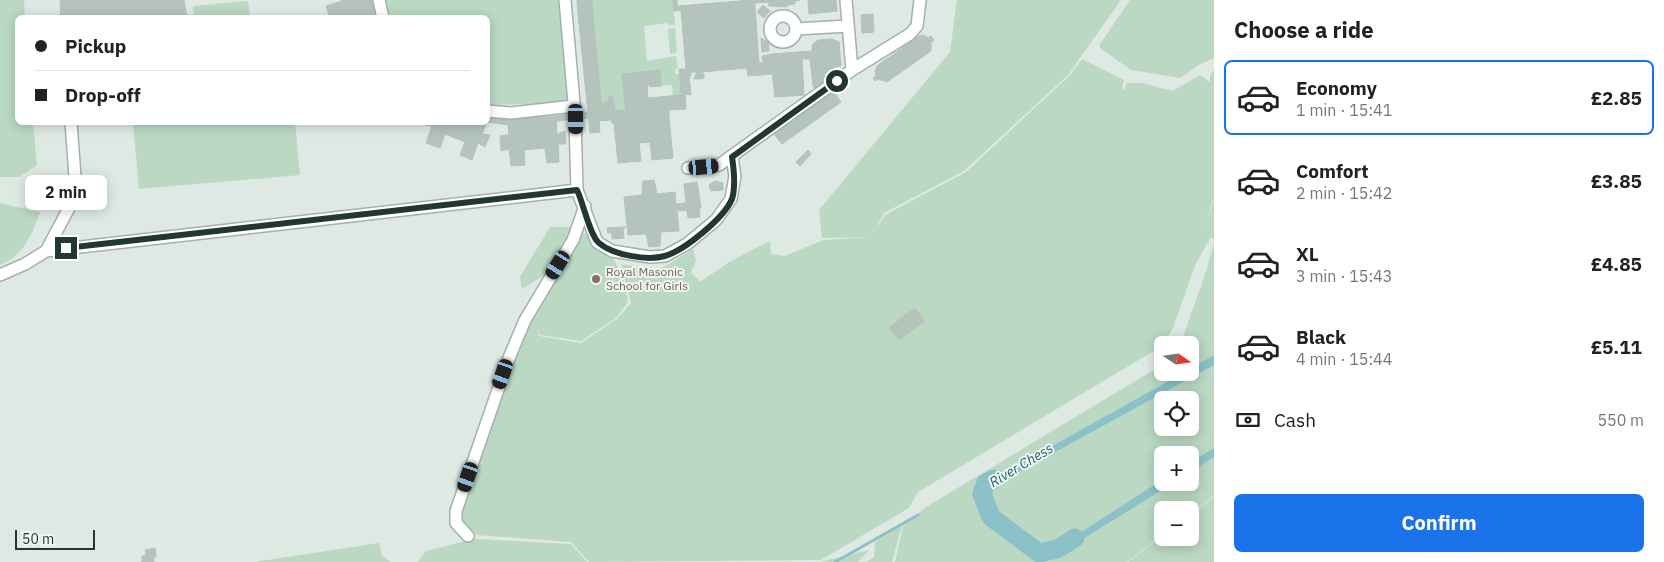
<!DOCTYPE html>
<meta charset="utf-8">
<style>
body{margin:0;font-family:"IBM Plex Sans",sans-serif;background:#f2f2f2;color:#222;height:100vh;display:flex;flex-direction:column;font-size:19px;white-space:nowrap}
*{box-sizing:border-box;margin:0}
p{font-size:16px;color:#767676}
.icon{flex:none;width:28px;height:28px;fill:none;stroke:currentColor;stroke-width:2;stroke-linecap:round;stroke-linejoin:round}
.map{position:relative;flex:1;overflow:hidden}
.panel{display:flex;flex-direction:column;background:#fff;width:450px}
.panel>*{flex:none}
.guide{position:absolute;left:15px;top:15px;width:475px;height:110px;border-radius:8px;box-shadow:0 2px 12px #0003;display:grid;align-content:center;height:110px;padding:0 20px;background:#fff}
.needle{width:32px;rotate:103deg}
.fabs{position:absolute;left:1154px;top:336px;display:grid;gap:10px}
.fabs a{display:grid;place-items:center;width:45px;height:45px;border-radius:8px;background:#fff;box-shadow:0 2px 12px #0003;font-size:25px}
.scale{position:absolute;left:15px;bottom:12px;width:80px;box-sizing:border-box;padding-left:5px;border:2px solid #223731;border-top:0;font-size:14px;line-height:18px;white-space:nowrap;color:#223731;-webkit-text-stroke:4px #eff6f2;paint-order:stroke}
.end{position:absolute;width:22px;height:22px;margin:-11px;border:6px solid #223731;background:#fff;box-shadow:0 0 0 2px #fff}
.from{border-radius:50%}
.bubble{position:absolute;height:35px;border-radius:8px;background:#fff;box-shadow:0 2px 12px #0003;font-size:16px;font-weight:700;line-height:35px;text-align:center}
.car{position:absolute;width:15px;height:30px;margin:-15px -8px;border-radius:6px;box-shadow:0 0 4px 1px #0007;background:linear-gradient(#222 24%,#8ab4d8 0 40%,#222 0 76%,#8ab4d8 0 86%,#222 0)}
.guide b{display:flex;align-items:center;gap:18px;height:48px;font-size:19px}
.guide b+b{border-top:1px solid #e0e0e0}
.guide i{width:12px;height:12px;background:#222}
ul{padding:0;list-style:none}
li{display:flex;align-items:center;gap:15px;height:75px;margin:0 10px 8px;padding:0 10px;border:2px solid transparent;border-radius:8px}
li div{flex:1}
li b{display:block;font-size:19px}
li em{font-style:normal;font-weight:700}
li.active{border-color:#1a73e8}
li>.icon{width:45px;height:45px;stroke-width:1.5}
h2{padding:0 20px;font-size:22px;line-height:60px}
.pay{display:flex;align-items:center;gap:12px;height:55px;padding:0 20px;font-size:19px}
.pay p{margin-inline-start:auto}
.action{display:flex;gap:10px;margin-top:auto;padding:10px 20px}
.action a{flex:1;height:58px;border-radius:8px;background:#1a73e8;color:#fff;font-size:20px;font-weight:700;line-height:58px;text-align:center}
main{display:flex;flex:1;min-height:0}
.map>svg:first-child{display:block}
</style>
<main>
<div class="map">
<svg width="1214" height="562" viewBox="0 0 1214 562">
<rect width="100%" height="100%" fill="#dfe9e4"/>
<path fill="#bad8c2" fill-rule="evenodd" d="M0,0H24L25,17L18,18V122L33,123L37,165L19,177H0Z
M384,0H559L568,103L488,105V18L388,17Z
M592,0H673L675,25H668V23L644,26L647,61L676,56L678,68L675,69V74H679L681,95L673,96L672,85L661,86L660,70L623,74L626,110L615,111L613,97H609L608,102L601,103Z
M957,0H1121L1068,75L964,171L884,213L874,232L885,215L966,172L1070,75L1082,59L1124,80L1122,88L1125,90L1126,83H1142L1173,91L1200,75L1210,82V76L1214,69V199L1204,225L1214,202V240L1211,237L1196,263L1173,328L1162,346L918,492L909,508L821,560L589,562L571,542L476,535L464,526L460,515L515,350L534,311L535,315L536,301L548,273L522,289L520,277L550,227H573L586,234L612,256L623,278L628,302L615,319L581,341L540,335L537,328L539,336L581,343L617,319L631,303L621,264L659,270L693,249L696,261L691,272L700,282L729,262L770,241L771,254L785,256L823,240L871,237L822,238L819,210L950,52Z
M1130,0H1214V58L1199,65L1180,78L1131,70L1100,48V44Z
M248,1L250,17H194L193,6Z
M675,28L677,53L670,54L668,29Z
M133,123H295L300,175L139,189Z
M0,203L40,212C32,235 24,255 0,265Z
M1214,242V496L1190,514V510H1162V535L1127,562H895L903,526L926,507L1162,365V372H1190V345H1180L1207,269ZM1162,400H1190V428H1162ZM1162,455H1190V482H1162Z
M1214,497V562H1128L1162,536L1190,538V515Z
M902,525L892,562H867L874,557L875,542Z
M474,539L571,544L587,562H418L426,551Z
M379,543L382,555L390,562H255Z
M869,550L858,562H820Z"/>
<path fill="#8cc1c9" d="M1214,355V365L986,490L982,499L990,520L1036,553L1052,551L1162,480V482L1173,483L1054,557L1035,560C1008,540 976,527 975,489L1183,373L1190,372V369Z
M1214,448V457L1190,472V463Z"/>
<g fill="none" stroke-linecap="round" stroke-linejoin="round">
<path stroke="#8cc1c9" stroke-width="3" d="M835,562L918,515"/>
<path stroke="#8cc1c9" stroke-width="19" d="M994,479L986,483L982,494L991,517L1039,553L1057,549L1075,538"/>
</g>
<path fill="#b5c3bd" stroke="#b3c2bb" d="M60,0H184L187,18H61Z
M341,0H373L378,18H345V15L330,18L326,6L342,1Z
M577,0H592L593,13L578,14Z
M673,0H677V6L741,1L742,9L755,7L759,63L771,62L772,74L748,76L747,68L701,72L704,74V78L698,79H694L697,72H691V76H689L691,95L681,93L679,69H686L681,10L674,11Z
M800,0L795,1V4L787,5V7L769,6L768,2L755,3V7L742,9L741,0Z
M808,0H836L837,11L809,14Z
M763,5L770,11L764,18L757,12Z
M589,13L600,132L590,133L578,14Z
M589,13H593L601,103L608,102L609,97H613L615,111L681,105L680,95L685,93L686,109L669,110V118H665V110L620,114L621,123H612L611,120L599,121Z
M873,14L874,32L862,33L861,15Z
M924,35L928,38L931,36L934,40L931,42V51L887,82L878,79L875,81L873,78L876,76L875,71L877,66L919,36Z
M761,38L768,42L769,51L762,52Z
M832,39L839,42L841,66L835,67L836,78L817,91L813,86L810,59H802L804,95L775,97L771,62L763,63L762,56L771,54L812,51V45L818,40Z
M660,70L661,86L650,87V85H647L648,98L680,95L681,105L626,110L622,74Z
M833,91L841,102L782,144L774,134Z
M665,110V118H669L673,158L652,160L650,142L639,143L641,161L618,163L614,123H621L620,114Z
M584,112H588L589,118L557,121L556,116Z
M556,116L557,134L565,131L566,144H558L559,162L547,163L545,148L524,150L525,165L511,166L509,149L501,151L500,136L507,135L509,137L508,125L488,122L489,118L507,120Z
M426,122H487L482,134L490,135L485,147L478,143L472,160L460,155L465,142L445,134L440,148L426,143L432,126L425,125Z
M808,150L811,154L800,166L796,162Z
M654,180L657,194L675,192L676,204L686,203L684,184L697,182L701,208H699L700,217L688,218L687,210L677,211L679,231L661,232L660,246L649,247L646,234L628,235L624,197L642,195L643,181Z
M715,181L723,183V190L711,191L709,185Z
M626,227L623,229L624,238L612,239V233H608L607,228Z
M915,308L924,321L899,340L889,328Z
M155,548L156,557H153L154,562H142V556L146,555L145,550Z"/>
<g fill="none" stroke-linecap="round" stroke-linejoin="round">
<defs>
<path id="minor" d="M379,0L383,18
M565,0L575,114
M770 29a13 13 0 1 1 26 0a13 13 0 1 1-26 0Z
M796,29L848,26
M852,70L910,34L917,26L920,0
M488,111L511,113L574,106
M575,119L577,190L597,242L612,251L650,257L665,256L687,244L716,220L731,199L735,176L732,157
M688,168L719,165L852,70L846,0
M46,251L577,190
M0,275L25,264L46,251L69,208L75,177L71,122
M468,536L456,523V511L509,358L525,320L573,240L585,206"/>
</defs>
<use href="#minor" stroke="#a3b0ab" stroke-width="14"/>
<use href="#minor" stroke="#fff" stroke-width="11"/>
</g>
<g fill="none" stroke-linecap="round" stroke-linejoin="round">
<path stroke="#223731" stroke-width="6" d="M66,248L577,190C583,202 590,236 599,243C613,255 647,261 665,256C685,250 724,218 732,199C736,186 734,170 732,157L837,81"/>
</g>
<circle fill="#8d6e63" stroke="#eff6f2" stroke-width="2" cx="596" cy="279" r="5"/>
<g text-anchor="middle" stroke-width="4" stroke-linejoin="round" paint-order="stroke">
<g font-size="12" fill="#785e54" stroke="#eff6f2" text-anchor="start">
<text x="606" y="276">Royal Masonic<tspan x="606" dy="14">School for Girls</tspan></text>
</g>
<g font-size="14" font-style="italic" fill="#23616d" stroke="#eff6f2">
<text transform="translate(1021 465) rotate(-31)" y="5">River Chess</text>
</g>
</g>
</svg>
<div class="fabs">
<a><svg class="needle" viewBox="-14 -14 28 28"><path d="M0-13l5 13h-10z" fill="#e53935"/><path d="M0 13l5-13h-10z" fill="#767676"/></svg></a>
<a><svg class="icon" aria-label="locate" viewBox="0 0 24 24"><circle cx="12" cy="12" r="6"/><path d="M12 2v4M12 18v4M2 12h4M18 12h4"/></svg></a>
<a>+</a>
<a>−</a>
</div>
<div class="scale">50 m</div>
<i class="end from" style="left:837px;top:81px"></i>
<i class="end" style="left:66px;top:248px"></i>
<div class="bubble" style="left:25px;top:175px;width:82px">2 min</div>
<i class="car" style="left:576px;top:119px;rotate:179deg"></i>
<i class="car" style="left:704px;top:167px;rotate:85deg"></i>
<i class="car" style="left:558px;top:265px;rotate:212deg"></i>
<i class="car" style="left:503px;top:374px;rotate:199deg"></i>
<i class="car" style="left:468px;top:477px;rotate:199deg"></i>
<div class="guide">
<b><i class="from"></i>Pickup</b>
<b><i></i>Drop-off</b>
</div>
</div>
<section class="panel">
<h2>Choose a ride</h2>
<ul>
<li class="active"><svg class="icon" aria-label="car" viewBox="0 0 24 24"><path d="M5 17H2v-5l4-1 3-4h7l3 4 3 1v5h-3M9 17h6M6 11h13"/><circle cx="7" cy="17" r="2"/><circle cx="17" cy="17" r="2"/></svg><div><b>Economy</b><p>1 min · 15:41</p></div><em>£2.85</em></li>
<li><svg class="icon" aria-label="car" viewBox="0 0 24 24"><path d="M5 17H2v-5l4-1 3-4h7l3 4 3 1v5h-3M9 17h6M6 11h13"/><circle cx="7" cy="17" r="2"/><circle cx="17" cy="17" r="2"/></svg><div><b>Comfort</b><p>2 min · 15:42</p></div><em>£3.85</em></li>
<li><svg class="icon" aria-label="car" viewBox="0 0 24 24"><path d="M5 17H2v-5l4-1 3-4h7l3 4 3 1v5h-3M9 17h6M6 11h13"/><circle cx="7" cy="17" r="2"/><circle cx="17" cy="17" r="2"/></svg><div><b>XL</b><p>3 min · 15:43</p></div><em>£4.85</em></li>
<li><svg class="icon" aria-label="car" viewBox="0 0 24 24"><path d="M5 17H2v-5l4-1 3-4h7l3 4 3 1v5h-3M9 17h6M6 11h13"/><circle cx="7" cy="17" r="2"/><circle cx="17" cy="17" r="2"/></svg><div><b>Black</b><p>4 min · 15:44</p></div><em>£5.11</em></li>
</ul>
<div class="pay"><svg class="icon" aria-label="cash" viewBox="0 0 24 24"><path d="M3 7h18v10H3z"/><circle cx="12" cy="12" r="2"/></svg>Cash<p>550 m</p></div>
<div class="action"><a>Confirm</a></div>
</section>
</main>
